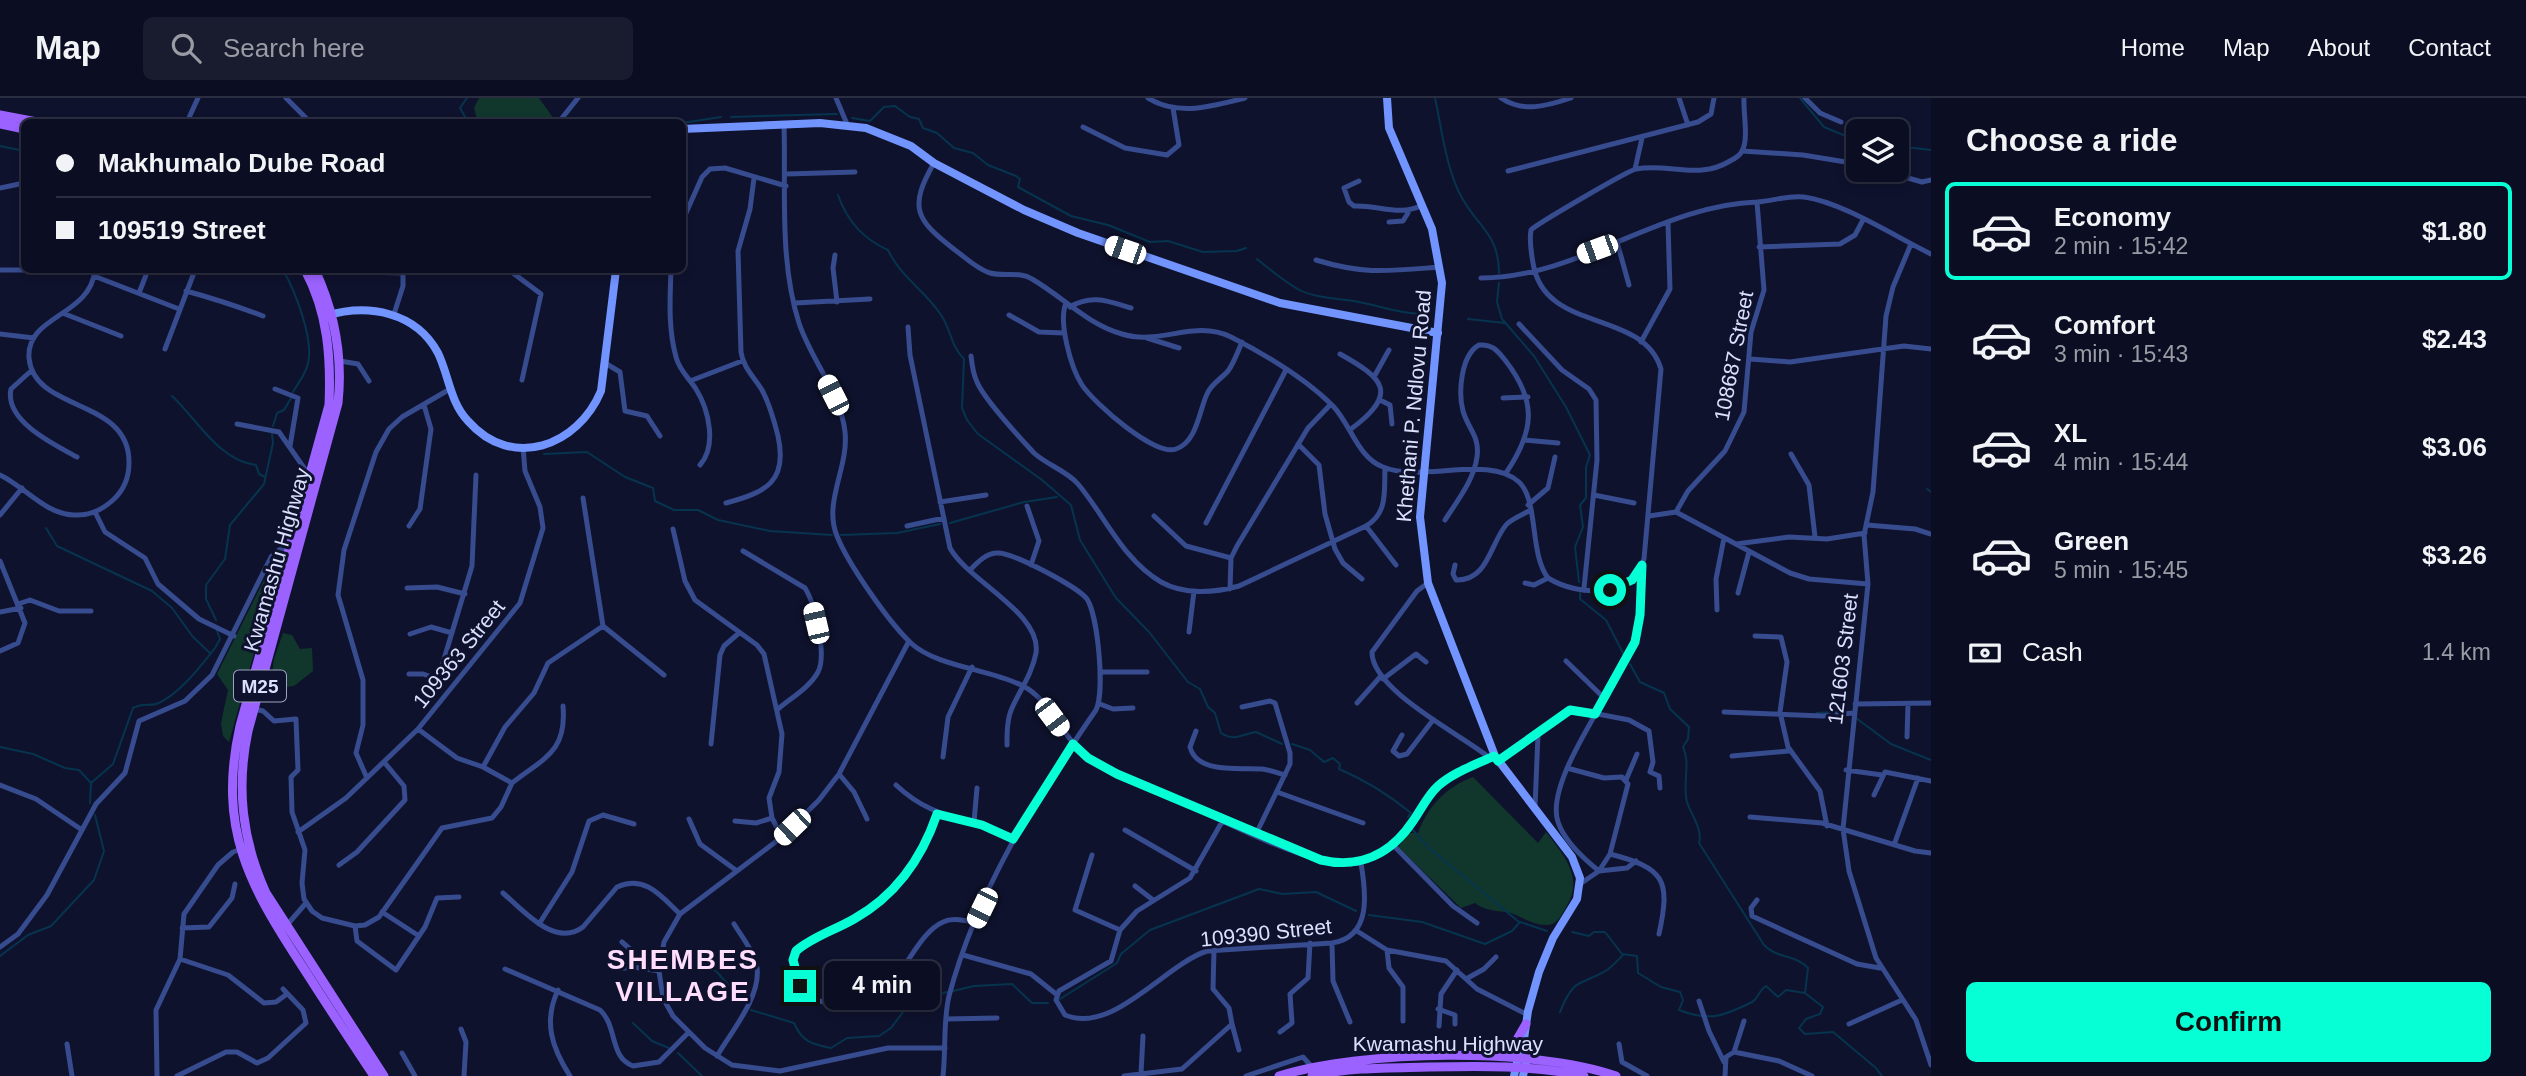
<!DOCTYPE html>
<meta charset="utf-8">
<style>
body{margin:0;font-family:Helvetica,sans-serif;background:#191c2f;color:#f1f3f6;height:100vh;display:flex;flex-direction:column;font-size:26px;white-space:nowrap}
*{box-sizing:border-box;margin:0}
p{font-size:23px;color:#9a9ca5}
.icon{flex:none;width:38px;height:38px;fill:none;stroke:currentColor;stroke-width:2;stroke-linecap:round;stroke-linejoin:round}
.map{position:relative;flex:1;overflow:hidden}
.details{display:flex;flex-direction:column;background:#0b0e22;width:595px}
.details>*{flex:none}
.banner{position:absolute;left:21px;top:21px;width:665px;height:154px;border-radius:10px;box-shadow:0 4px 10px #0003,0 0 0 2px #2b2e40;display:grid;align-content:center;height:154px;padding:0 35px;background:#0b0e22}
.tools{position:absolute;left:1846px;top:21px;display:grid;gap:14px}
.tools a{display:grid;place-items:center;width:63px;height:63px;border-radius:10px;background:#0b0e22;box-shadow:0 4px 10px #0003,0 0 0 2px #2b2e40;font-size:35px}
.end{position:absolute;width:32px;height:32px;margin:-16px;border:9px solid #07ffd6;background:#111;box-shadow:0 0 0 4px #111}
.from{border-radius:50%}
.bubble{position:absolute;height:49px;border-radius:10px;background:#0b0e22;box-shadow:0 4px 10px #0003,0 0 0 2px #2b2e40;font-size:23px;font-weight:600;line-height:49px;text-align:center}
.car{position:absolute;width:21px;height:42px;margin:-21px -10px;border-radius:9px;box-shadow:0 0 5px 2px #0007;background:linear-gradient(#fff 24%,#345 0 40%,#fff 0 76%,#345 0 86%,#fff 0)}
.banner b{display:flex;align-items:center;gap:24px;height:66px;font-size:26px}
.banner b+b{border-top:2px solid #2b2e40}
.banner i{width:18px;height:18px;background:#f1f3f6}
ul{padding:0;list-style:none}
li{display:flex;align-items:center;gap:21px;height:98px;margin:0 14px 10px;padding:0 21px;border:4px solid transparent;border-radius:10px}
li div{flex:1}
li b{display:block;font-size:26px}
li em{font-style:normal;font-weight:600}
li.on{border-color:#07ffd6}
li>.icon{width:63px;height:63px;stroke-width:1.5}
h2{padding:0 35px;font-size:32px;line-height:84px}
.pay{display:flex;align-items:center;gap:18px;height:77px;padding:0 35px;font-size:26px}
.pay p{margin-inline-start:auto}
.primary-button{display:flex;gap:14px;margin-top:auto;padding:14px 35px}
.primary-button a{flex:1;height:80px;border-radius:10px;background:#07ffd6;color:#111;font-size:28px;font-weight:600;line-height:80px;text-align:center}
header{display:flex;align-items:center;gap:42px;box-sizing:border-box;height:98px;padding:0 35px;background:#0b0e22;border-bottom:2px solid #2b2e40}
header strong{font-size:33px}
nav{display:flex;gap:38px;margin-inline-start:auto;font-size:24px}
.search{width:490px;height:63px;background:#191c2f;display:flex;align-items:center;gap:18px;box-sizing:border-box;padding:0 24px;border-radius:10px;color:#9a9ca5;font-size:26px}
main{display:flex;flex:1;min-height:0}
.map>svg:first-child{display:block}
</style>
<header>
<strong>Map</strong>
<div class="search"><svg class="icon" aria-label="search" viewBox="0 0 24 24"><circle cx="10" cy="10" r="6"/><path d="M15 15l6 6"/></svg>Search here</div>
<nav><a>Home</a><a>Map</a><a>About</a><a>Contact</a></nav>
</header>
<main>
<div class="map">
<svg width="1931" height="978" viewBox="0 0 1931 978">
<rect width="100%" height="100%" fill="#0f122d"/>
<path fill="#11372c" d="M479,0H539L556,24H478L474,10Z
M282,456L229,644L223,638L221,625L228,592L217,576L275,460Z
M283,535L292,537L300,551L312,550L313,573L294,588L270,591L274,561Z
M1473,679L1538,745L1546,734C1565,759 1585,780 1565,811C1560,819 1557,827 1546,827C1531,827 1523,819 1511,815C1497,812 1487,814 1475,805L1461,810L1398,749L1409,735H1418C1428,708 1446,689 1473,679Z"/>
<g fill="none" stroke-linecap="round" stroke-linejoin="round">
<path stroke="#06344e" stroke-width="2" d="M467,0L460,10L468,24
M1435,0C1442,32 1446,71 1462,100C1479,130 1499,137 1499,175
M1800,0L1824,29L1858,43
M731,19L837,16
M852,20L870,23L884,9L895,8L910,19L919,21L923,30L937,35L954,50L973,55L988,67L1016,78L1020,81L1018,89L1071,118L1108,127L1150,144L1168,143L1203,154L1237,153L1246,150
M682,25L721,19
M0,48L24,53
M1897,48L1931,52
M838,97C847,123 863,141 888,152C901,180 925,192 941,217C951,231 951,249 964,261L962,310L967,322L978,336L1042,382L1071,407L1080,442L1116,500L1149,534L1188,584L1200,591L1208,609L1215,615L1221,635C1235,644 1242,636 1256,634L1282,646
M1257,161C1269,171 1283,182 1296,190C1312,200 1335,200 1354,203C1378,207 1398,216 1423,216
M283,172C295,193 314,241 308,265C306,276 298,285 293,294
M1499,185L1497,204L1502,221L1534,258L1566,309L1590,357L1586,369V400L1580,407L1583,429L1575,449L1579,484
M1468,221L1505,225
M172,298C197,321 219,363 256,367L259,376L265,379
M273,328L277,315L284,312L291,300
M544,356L587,354L625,379L653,390L655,403L674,412H698L718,422L770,433L832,437
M1927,391L1931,394
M950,425L1024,404L1057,399
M46,430L57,448L152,493L172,510L193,539L210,555
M841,437L897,435L940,426
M1580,495V501L1606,522L1624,557
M216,522L206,501V487L225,461L230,427L264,386L273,345L272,336
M1630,566L1640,584L1664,595L1670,611L1689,629L1688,641L1683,649C1691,666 1682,686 1687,704C1691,717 1703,731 1699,745L1764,847C1777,861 1795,856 1808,870L1805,895
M1817,615L1844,613
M1856,620L1891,646L1931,662
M1292,646L1310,652L1324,664L1333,660L1340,666L1339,671C1363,681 1390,698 1411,715L1408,719
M0,649L33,656L65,670L79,672L91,685L90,705
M91,685L113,666L133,610C144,604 150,609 159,605C181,594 200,569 215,550L220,541L216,530
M1413,732L1429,750L1519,824
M1369,817L1422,824L1485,846L1512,833L1520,824L1547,833
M1572,834L1589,838L1594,834H1605L1622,856L1637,858L1638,875L1661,889L1680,894L1683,902L1679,912C1710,924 1724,918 1752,904C1758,901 1759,892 1766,888L1778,899L1786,892L1805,895L1823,909L1820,916L1806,921L1799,930L1805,936L1833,934L1876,970L1882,978
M685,854L717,874L741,901
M0,858L28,837L51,828L94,782L104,753L95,717
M953,893L974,888L1012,886L1032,905H1048
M1060,901L1117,865L1121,856L1150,832L1259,791L1282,796L1316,794L1356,813
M751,912L794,925C802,944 812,946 831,950L847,940L879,938L891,930L909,906L947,894
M1560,914C1575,877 1580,889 1607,872C1613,868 1619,861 1624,856
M633,925L652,943L669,950
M678,955L702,978"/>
<path stroke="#374b8f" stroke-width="5" d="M286,0L310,24
M836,0L847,26
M1148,0C1179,19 1212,8 1245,0
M1501,0C1523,15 1547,8 1571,0
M1679,0L1688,27
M1805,0L1820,15L1841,24
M562,20L578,0
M187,24L198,0
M784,26C786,91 779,163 799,225C811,262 841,295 845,334C849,369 823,404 837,438C848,466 890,526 912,546C938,569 990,571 1023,588C1051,602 1063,642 1090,661C1114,679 1147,689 1174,701C1220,721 1276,751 1324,763C1336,766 1350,767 1362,764C1401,754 1410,717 1435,691C1451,674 1474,667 1495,658
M1083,29L1125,50L1167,57L1179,47L1173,10
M1742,53L1803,57L1858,66
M934,65C908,110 916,122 955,152C966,160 977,171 990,175C1004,179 1020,173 1032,181C1063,199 1087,226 1122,236C1160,248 1194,221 1231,239C1266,257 1305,280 1333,308C1351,327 1358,360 1383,369C1421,385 1489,356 1519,384C1539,403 1529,455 1548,480C1579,499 1631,500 1644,461L1661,271C1643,210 1544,236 1533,165C1531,154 1529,143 1531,132C1535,127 1629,72 1636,71C1669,65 1699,82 1730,63C1734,61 1740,58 1742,53C1749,41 1743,14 1744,0
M1635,71L1642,40
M1880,72L1922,84L1931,82
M1508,73L1698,24L1711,16L1714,0
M786,76L855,74
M1359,83L1344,90L1349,104L1354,108C1380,107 1398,119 1423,107
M0,90L24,85
M682,124L702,79L710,71L725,70L786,88
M1389,124L1403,123L1408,115
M1617,144L1629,187
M1911,146L1893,189L1886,218L1873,394L1864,437L1868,486L1843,731L1849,773L1876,860L1916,922L1931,967
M1759,149L1840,146L1855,137L1863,122
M835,157L833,170L837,204
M1316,162C1365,177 1389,173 1440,169
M0,172H36
M509,172L541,196L522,282
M671,172C670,201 668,230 676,259C679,272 689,280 696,291C709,312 717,348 700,367
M365,174L403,175
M94,178L179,211
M1481,180C1578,180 1661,107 1757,104C1773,103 1788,97 1804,99C1842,104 1896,139 1931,156
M186,193C212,200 239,209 263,218
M139,195L148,172
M795,205L870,201
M1066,205C1058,224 1071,270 1082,287C1094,305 1155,359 1176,351C1197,344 1199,313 1207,296C1211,286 1221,281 1228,273C1234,265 1238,253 1242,244
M1070,209C1091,196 1108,203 1131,210
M65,216L121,238
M394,216L403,188V172
M1009,217L1039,234L1064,235
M1519,226L1562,272L1589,291L1596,302L1597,362L1584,490
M908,229L910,257L950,450C968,483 1042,515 1036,555C1032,576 1020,592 1012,610C1007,621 1007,635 1007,647
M0,236L34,240
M1147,240L1179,250
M1641,244L1670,191L1668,125
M165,251L195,172
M1340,256C1383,280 1400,295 1351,331
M971,258C972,267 973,276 977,284C984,301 1021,341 1034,355C1047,367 1067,373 1078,386C1105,418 1123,462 1161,484C1184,497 1214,495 1239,488L1366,428C1388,415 1384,394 1385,371
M1750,261L1790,264L1904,248L1931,251
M340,263L358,266L369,283
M605,265L620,274L625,313L647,318L660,338
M32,272L11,291C4,323 55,347 77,359
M1375,277L1389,252
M690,283L742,263
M275,291L298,300L290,348
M1503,300L1528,299
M1380,302L1390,307L1392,326
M237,326L279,334L309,377
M1524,342L1558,345
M1298,346L1319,367L1325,416L1335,451L1343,465L1362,481
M1791,356L1809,387L1815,439
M0,377C25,389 45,416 74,417C89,418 102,412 113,402C124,392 129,380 129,365C130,299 34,315 29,260C26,217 90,219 95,172
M1594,397L1634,405
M583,400L603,528
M940,404L986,397
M726,405C766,394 788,384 778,338C774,322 770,307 762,292C754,279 743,269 741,254L738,153L750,111L754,80
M1528,407L1548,390L1555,359
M1027,408L1039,443L1031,467
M95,414L105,434L145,460L158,486L199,521L234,538
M1676,414L1790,475L1809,481L1868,486
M0,417L22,390
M1154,418L1186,448L1231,460
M1649,418L1676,414L1688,393L1725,353L1744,314L1751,234L1764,192L1757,104
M1445,422C1457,403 1474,382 1477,359C1480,338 1468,331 1463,313C1458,294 1461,257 1479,247C1492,246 1497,252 1505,262C1537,303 1535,332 1506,375
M1206,425L1286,272
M1867,427L1915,431L1931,436
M409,428L420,411L431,331L424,307
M907,428L944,420
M1366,428L1396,467
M673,431L685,483L695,502L757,547L764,556L782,636L779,674L769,700L772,720L782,739
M1736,446L1789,439L1827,441L1865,435
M743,453L805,490C815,506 827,557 818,574C810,589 791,600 778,611
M0,463L25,525L18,545L0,553
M1455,467L1453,476L1456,482C1488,483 1490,446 1506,427C1511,421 1522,417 1529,413
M1428,485L1417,493L1372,554C1371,592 1462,637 1490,660
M1525,485L1534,487L1548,480
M407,490L437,489L465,496
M1230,491L1231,460L1237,448L1308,330L1331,306
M1738,495L1749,454
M18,506L30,502L59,513H91
M1717,512L1716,481L1724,440
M0,514L21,510
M603,528L664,577
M1189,534L1194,493
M410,536L431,529L452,535
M1755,538L1781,539L1787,564L1780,614L1788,649L1820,693L1827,728
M909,543L839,676L819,702L782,739L680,816L664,844L659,873L663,900L673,918L705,950L732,967L780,973L888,950H945
M1566,563L1603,599
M1100,574H1147
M409,576H423L438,581
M438,581L472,468L476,377
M1383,581L1416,556L1426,564
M1357,605L1381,578
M1100,606L1113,611L1133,610
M1855,606L1931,605
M1242,609L1270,603L1275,605L1290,655V666L1256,736
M254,611L263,613L274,623L296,621L298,672L291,679L292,714L305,752L302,785L304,801L312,813L322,820L355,828L365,827L379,819L442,730L492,720L501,709L512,685
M1724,614L1823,618L1853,615
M418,631L457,660L483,669L512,685C544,660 567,654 563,608
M1196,633L1190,649C1197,677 1243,669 1262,671C1270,672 1278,675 1285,677
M1402,637L1393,653L1399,658L1407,656L1433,622
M1907,639L1908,606
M711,646L720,557L724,548L739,535
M1732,658L1789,653
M943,659L948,619L972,569
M1498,663L1570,613L1577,612L1629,622L1649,633L1653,664L1650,674L1659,678L1660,690
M483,669L505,629L534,595L548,565L603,528
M1567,670L1604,680L1622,679L1628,686L1610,756L1599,773
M1846,672L1882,677
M839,676L854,694L867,721
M367,680L356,655L363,627V582L338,497L344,452L376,354L389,331L402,319L450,291
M1626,682L1637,656
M0,687L36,701L82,732
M896,687C934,723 969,719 1013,741
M1277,694L1363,725
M1874,697L1885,674L1931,683
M1535,709L1538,636
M937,716C923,759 894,798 854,821C835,832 812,839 796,853C791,863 794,875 798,885C817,922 874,901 897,877C911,861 923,833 943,824C953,819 964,823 975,824
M1750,719L1822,725L1915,753L1931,755
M689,721L700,746L737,773
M1223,722L1190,780L1137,813L1120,832L1111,863L1059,893L1056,902L1065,917C1113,937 1164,867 1207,853L1332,845C1372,839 1366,795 1361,765
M735,723L756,725L772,720
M974,724L977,690
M1125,732L1196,773
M298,734L346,700L418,631L520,505L543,430L540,409L525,373L523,349
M1393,747L1453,808L1477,825
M1894,747L1918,680
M1610,756C1664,770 1671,781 1659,836
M1092,757L1075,812L1120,832
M339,767L357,754L405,702L404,688L384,664
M1599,773L1627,770L1636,763
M1580,786L1599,773C1584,761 1564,742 1558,724C1544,683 1616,590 1631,552C1642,526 1644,495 1642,467
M1135,788L1153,802
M503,795C524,813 555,850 583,829L617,789C645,776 662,799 680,816
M1757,802L1751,810L1752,818L1857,866L1880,870
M382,814L419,838
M539,826L572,774L589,723L603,717L634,726
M287,827L306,805
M355,828L357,843L396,872L425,829L437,800L459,799
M182,830L209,829L232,800L235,786
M1357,833L1387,852L1446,863L1477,891L1528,917
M622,844L630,851L633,869
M1332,845L1333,883L1350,924
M0,849L18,836L47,797L96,706L125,675L139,623L185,603L212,577L271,459L279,452L291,449
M1387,852L1389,870L1403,889V923
M963,857L1031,876L1056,896
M180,861L228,877L264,905L276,904L287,896
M505,871L600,912C618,929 609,959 633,968L659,964L688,935
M617,871L633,869L659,873
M1466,881L1484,871L1496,859
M558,892C543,924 552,950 570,978
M1699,903L1709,933L1724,964
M1438,911L1455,917V926
M946,921L997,920
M1232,926L1239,952
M1849,926L1902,902
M1439,928L1441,896L1457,872
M461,931L466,944L464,978
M1280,934L1292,925L1290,896L1308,880L1310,845
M67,946L72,978
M1619,946L1622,964L1647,978
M1734,954L1744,923
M402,955L415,978
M717,958C731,934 761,899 757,870C754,854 742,839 734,826
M1141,975L1143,938
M157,978L156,912L180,861L184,816L218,767L233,754L244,750
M177,978L226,954H237L257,965L268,960L306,925L303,912L283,891
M943,978C946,952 943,923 949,898C977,793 1035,700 1096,612C1105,594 1098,518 1087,501C1078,489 1011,453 996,455C985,456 977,465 970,472
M1124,978L1182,971L1232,926L1229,910L1213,891L1214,852
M1246,978L1303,959L1312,969
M1725,978L1726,959L1734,954L1779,963L1812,978"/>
<path stroke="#7294ff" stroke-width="8" d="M1387,0L1389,30L1432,131L1442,185L1420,419L1428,485L1495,658L1572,759L1580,780L1577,801L1553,840L1539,874L1528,913L1522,955L1518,960L1514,978
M682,31L820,25L866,30L911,48L934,65L1024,112L1078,135L1280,205L1438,235
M326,218C368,205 416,214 438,255C449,278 450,304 468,323C512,373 578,348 601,293L616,172
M1523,978L1526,964"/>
<path stroke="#9b62ff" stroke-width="9" d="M0,17L37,24
M0,26L24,31
M305,172C328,215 331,259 329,307L240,628C217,731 249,787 304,871C327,907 350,942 374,978
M315,172C335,215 343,258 338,305L248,633C236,690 242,742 266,795L384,978
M1495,957L1515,945L1526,926
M1279,978C1363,952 1533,949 1616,978
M1312,978C1351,969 1390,970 1429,969C1481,968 1533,967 1584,978"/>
</g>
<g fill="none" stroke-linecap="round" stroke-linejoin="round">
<path stroke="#07ffd6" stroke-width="9" d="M800,888L793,862L796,853C812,839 835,832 854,821C895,798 922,760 937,716L982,727L1013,741L1073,646L1088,660L1117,676L1321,762C1360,771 1391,756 1413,723C1421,712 1427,698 1438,688C1454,674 1475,667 1494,658L1498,663L1570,612L1595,616L1635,544L1640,517L1642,467L1632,482L1610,492"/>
</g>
<g text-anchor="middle" stroke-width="6" stroke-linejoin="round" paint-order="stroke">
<rect fill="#0f122d" stroke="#9ea2c0" stroke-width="2" x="234" y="572.5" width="52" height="31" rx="5"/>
<g font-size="19" font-weight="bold" fill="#dbe0ff">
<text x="260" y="595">M25</text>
</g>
<g font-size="21" fill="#dbe0ff" stroke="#0f122d">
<text transform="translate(1734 258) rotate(-79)" y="7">108687 Street</text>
<text transform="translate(1414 308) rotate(-85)" y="7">Khethani P. Ndlovu Road</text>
<text transform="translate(277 462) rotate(-74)" y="7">Kwamashu Highway</text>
<text transform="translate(459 556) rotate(-51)" y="7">109363 Street</text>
<text transform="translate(1843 561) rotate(-83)" y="7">121603 Street</text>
<text transform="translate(1266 835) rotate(-6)" y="7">109390 Street</text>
<text x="1448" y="953">Kwamashu Highway</text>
</g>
<g font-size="28" font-weight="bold" letter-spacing="2" fill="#ffddfc" stroke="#0f122d">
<text x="683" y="871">SHEMBES<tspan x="683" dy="32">VILLAGE</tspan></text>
</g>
</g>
</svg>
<div class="tools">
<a><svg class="icon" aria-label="layers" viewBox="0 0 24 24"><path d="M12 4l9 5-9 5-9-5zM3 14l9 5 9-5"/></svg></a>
</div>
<i class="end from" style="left:1610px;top:492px"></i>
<i class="end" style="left:800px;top:888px"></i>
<div class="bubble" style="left:824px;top:863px;width:116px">4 min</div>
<i class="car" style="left:1597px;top:151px;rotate:250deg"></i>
<i class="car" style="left:1125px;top:152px;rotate:289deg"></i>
<i class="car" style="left:833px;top:297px;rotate:333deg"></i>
<i class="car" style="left:816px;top:525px;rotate:347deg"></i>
<i class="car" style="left:1052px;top:619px;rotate:143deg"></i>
<i class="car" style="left:792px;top:729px;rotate:226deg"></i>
<i class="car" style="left:982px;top:810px;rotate:206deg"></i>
<div class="banner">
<b><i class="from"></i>Makhumalo Dube Road</b>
<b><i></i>109519 Street</b>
</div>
</div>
<section class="details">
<h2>Choose a ride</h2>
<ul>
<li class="on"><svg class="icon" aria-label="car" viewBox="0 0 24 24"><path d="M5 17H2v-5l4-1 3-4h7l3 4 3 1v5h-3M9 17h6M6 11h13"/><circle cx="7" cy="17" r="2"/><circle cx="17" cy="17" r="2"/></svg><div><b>Economy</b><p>2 min · 15:42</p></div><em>$1.80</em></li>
<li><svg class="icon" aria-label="car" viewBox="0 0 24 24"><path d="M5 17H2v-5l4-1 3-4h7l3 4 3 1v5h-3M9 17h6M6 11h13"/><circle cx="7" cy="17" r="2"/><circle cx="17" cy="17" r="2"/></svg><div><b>Comfort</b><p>3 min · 15:43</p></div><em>$2.43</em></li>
<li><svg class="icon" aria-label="car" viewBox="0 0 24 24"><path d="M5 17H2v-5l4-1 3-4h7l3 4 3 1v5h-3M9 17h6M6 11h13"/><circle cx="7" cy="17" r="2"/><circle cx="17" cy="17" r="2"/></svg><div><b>XL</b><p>4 min · 15:44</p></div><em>$3.06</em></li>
<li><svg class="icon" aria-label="car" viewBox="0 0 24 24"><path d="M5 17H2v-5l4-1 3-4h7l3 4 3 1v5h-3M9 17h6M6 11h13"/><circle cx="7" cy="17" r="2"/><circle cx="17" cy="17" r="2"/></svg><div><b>Green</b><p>5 min · 15:45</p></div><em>$3.26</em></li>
</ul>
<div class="pay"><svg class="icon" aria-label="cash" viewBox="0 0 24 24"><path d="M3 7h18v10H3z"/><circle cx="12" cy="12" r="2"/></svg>Cash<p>1.4 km</p></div>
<div class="primary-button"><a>Confirm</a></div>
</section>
</main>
